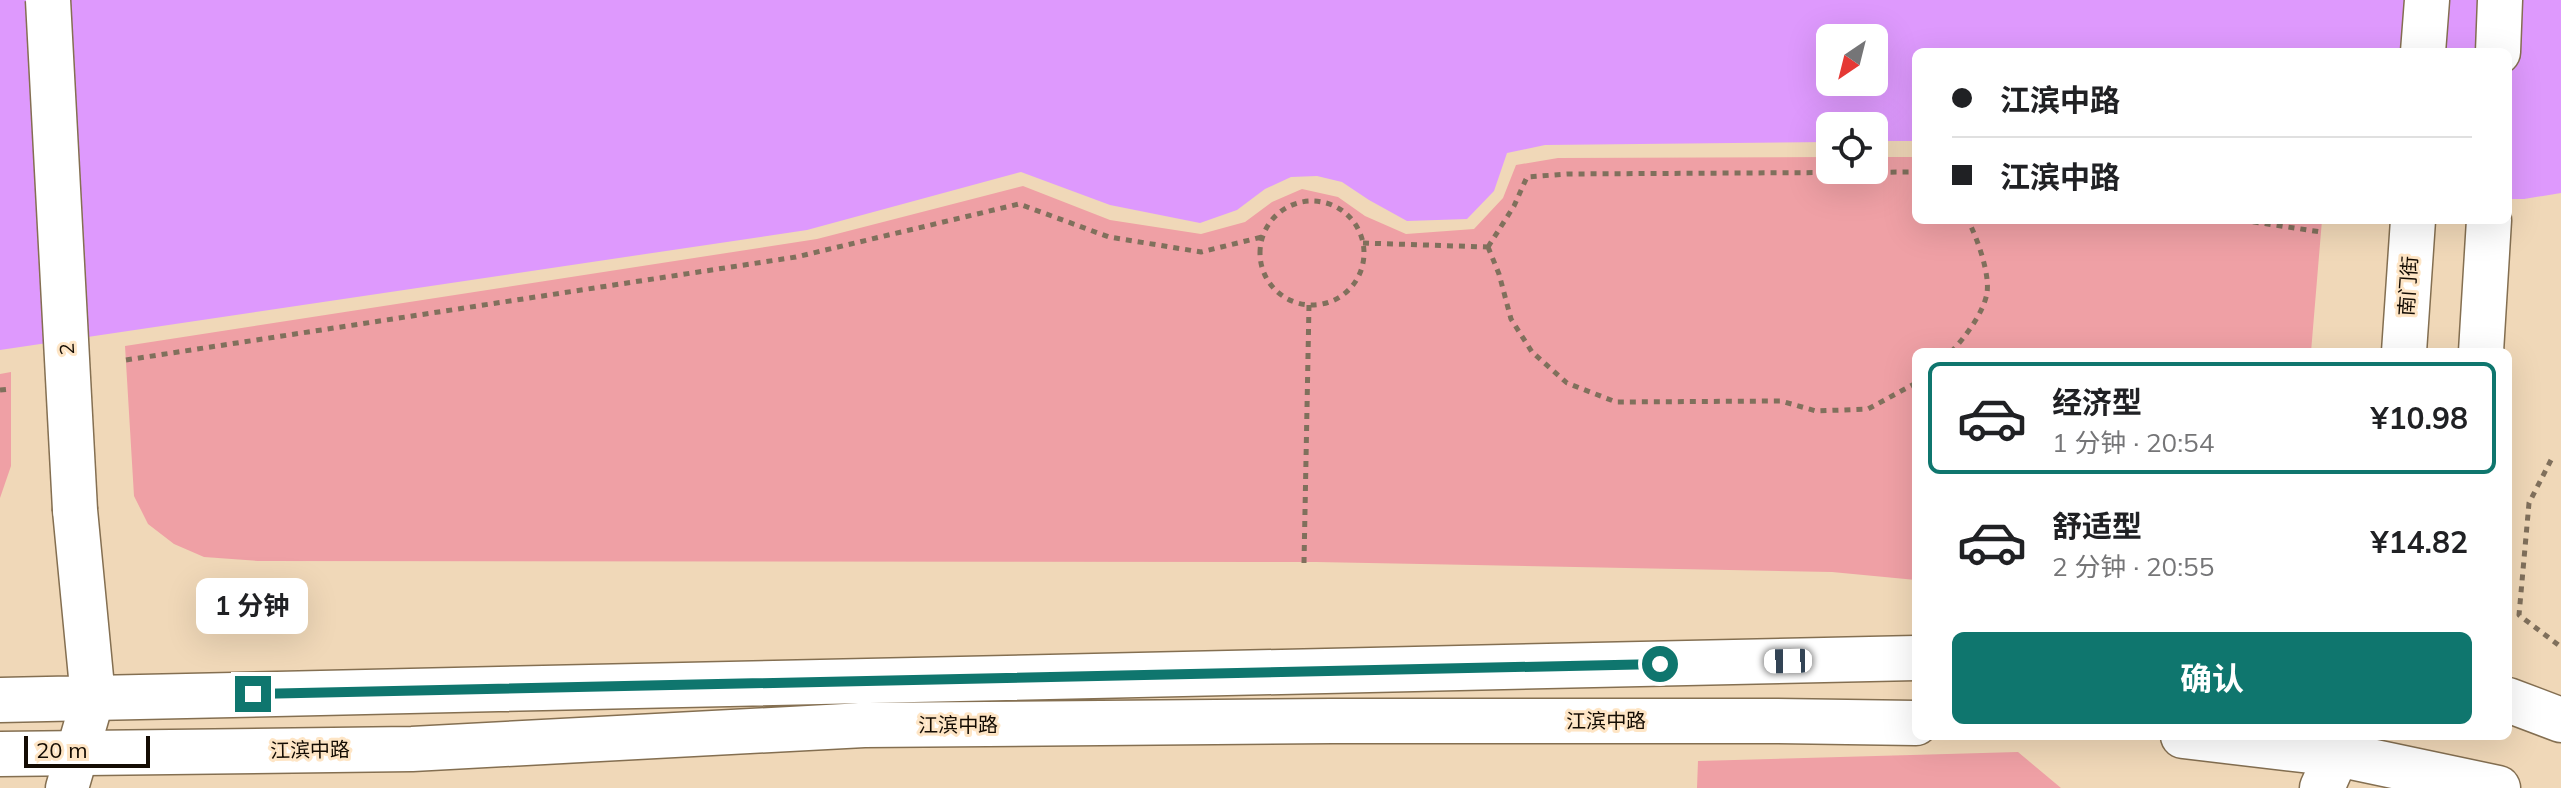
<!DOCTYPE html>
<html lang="zh">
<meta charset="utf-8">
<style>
body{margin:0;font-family:Mulish,"Noto Sans SC",sans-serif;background:#f6f6f6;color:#202124;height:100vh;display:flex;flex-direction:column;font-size:30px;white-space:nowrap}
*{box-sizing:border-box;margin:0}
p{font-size:26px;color:#757577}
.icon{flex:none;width:44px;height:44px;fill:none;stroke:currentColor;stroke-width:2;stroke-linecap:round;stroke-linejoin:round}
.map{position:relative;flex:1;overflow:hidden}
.drawer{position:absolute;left:1912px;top:348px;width:600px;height:392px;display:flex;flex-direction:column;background:#fff;border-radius:12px;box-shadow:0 8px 32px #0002}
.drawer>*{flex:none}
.banner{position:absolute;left:1912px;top:48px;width:600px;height:176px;border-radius:12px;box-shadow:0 8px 32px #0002;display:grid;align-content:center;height:176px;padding:0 40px;background:#fff}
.needle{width:52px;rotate:215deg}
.controls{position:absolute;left:1816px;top:24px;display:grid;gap:16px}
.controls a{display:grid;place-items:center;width:72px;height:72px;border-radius:12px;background:#fff;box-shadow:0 8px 32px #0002;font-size:40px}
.scale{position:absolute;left:24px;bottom:20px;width:126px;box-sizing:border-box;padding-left:8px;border:4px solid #140c03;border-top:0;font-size:22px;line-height:28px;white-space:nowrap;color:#140c03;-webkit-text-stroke:6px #fee5c5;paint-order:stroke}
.end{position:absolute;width:36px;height:36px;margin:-18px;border:10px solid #0f766e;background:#fff;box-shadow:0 0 0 4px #fff}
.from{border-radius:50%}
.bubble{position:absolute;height:56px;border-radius:12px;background:#fff;box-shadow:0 8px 32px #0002;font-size:26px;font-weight:700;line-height:56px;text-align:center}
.car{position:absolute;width:24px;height:48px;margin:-24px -12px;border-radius:10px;box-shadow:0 0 6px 2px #0007;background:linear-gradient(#fff 24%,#345 0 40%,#fff 0 76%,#345 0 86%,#fff 0)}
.banner b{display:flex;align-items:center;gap:28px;height:76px;font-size:30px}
.banner b+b{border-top:2px solid #e0e0e0}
.banner i{width:20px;height:20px;background:#202124}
ul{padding:14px 0 0;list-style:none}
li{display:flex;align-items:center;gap:24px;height:112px;margin:0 16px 12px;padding:0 24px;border:4px solid transparent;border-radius:12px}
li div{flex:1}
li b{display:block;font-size:30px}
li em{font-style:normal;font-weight:700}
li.current{border-color:#0f766e}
li>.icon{width:72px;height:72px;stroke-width:1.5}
.button{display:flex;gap:16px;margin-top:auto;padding:16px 40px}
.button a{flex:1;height:92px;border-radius:12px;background:#0f766e;color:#fff;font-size:32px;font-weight:700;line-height:92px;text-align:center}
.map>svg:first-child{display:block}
</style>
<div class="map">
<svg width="2561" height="788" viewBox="0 0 2561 788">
<rect width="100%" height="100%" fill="#f0d8b8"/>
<path fill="#efa0a5" d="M1830,157V170H1874V157H1916V220H2322L2311,352H1916V580L1832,572L1316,562L258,561L204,557L174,544L148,524L134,496L125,346L817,239L1023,186L1110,220L1201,234L1245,222L1272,202L1302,189L1338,197L1365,216L1406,234L1474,229L1503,198L1516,165L1558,158Z
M11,372V466L0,498V374Z
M2018,752L2061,788H1697L1698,761Z"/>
<path fill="#de99fd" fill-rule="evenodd" d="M0,0H2561V193L2524,199H2508V52H1916V141H1874V126H1830V142L1545,145L1507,153L1494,191L1467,219L1407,221L1369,200L1342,182L1317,176L1291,177L1265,189L1237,210L1200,223L1110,205L1021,172L807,230L0,350ZM1830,38H1874V82H1830Z"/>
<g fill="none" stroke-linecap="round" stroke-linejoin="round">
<defs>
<path id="minor" d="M67,788L93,698"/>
<path id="tertiary" d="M2322,788L2337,754"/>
<path id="secondary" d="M2423,52L2427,0
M2498,52L2500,0
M2404,352L2413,220
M2481,352L2489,220
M75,510L93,698
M0,700L1916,658
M2508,700L2561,720
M2183,736L2337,754L2498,788
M0,754L412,749L864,725L1332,721H1771L1916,723"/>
</defs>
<use href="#minor" stroke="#846f51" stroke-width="45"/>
<use href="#tertiary" stroke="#846f51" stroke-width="47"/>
<use href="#secondary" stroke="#846f51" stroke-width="47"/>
<path stroke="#80705c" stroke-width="5" stroke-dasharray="6 6" stroke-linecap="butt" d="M1260 253a52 52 0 1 1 104 0a52 52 0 1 1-104 0Z
M2241,220L2321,232
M1363,243L1488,247
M1488,247L1499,274L1511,319L1532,352L1567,383L1616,402L1781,401L1816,411L1868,409L1916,383
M1488,247L1514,206L1527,177L1567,174L1916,172
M1951,352C1964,339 1984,312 1987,293C1990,273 1977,238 1968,220
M126,360L796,257L1019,204L1109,237L1201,252L1262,237
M0,390L10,389
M2551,460L2529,503L2519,615L2561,647
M1304,563L1309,305"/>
<use href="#minor" stroke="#fff" stroke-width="42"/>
<use href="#tertiary" stroke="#fff" stroke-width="44"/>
<use href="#secondary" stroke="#fff" stroke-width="44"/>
<defs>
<path id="secondary-bridge" d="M48,0L75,510"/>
</defs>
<use href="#secondary-bridge" stroke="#846f51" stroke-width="47" stroke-linecap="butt"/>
<use href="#secondary-bridge" stroke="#fff" stroke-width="44"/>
</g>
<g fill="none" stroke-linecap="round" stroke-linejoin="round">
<path stroke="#0f766e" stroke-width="10" d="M253,694L1660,664"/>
</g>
<g text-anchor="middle" stroke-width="6" stroke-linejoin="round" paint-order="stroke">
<g font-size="20" fill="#140c03" stroke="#fee5c5">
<text transform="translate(2408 286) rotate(-86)" y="7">南门街</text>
<text transform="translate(67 349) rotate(-93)" y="7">2</text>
<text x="1606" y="728">江滨中路</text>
<text x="958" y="732">江滨中路</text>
<text transform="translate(310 750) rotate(-1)" y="7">江滨中路</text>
</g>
</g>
</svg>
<div class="controls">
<a><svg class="needle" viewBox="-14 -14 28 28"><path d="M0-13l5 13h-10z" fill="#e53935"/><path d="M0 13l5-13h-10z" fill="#757577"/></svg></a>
<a><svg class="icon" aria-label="locate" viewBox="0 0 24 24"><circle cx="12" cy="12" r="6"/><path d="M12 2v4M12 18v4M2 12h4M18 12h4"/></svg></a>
</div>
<div class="scale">20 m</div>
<i class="end from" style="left:1660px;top:664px"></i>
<i class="end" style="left:253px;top:694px"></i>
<div class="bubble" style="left:196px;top:578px;width:112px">1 分钟</div>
<i class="car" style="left:1788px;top:661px;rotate:269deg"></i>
<div class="banner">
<b><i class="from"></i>江滨中路</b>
<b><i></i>江滨中路</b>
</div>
<section class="drawer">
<ul>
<li class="current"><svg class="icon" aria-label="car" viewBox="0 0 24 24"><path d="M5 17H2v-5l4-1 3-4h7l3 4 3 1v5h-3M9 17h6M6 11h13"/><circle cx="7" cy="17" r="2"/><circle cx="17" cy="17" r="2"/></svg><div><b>经济型</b><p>1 分钟 · 20:54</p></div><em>¥10.98</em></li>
<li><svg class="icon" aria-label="car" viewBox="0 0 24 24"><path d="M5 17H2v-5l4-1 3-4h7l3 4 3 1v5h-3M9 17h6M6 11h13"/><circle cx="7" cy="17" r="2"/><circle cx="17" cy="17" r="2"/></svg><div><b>舒适型</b><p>2 分钟 · 20:55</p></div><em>¥14.82</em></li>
</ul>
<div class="button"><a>确认</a></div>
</section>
</div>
